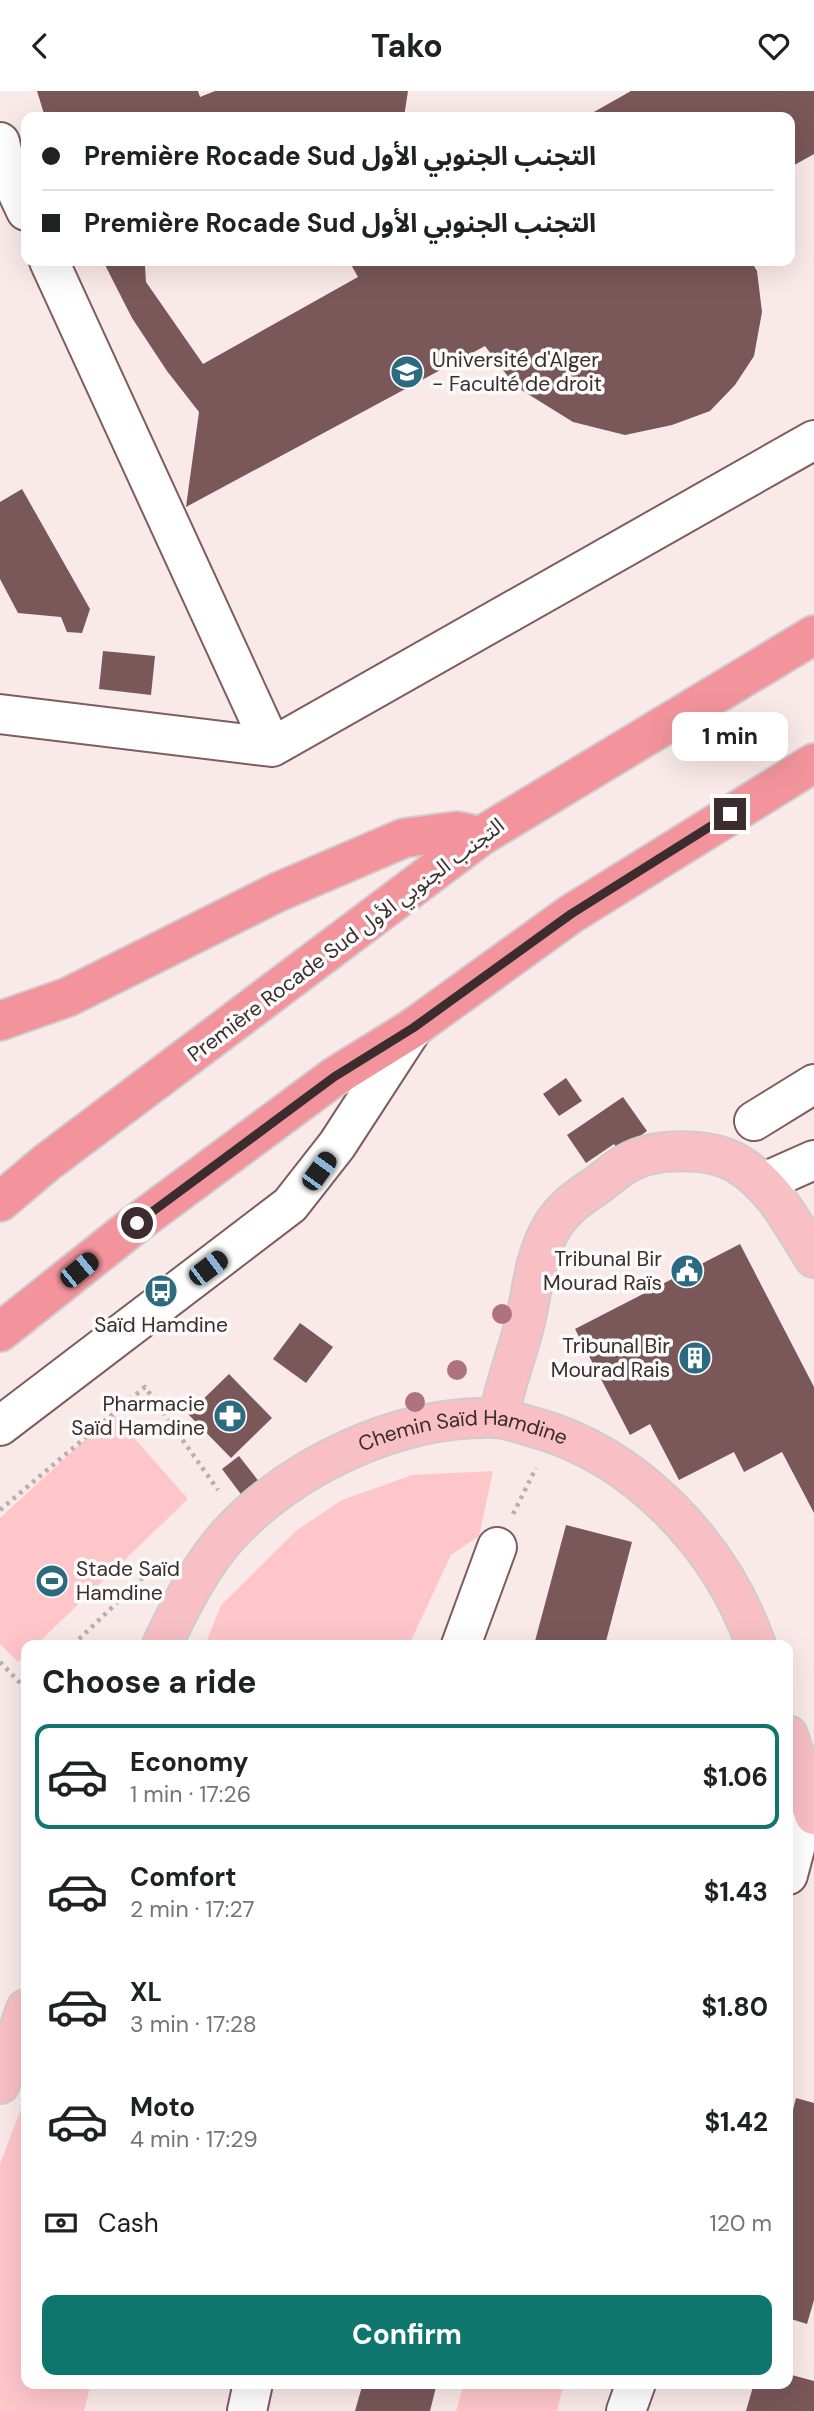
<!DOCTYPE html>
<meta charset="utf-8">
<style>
body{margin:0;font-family:"DM Sans","Noto Sans Arabic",sans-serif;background:#f2f2f2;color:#202124;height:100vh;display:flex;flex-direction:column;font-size:26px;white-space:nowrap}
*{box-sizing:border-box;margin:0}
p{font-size:23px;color:#757577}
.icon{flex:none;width:38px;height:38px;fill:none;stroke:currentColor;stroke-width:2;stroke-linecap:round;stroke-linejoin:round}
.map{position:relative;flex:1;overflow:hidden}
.panel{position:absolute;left:21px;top:1549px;width:772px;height:749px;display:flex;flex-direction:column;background:#fff;border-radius:14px;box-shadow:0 7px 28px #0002}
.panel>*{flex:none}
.top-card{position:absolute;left:21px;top:21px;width:774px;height:154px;border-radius:14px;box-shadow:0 7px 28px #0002;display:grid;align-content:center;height:154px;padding:0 21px;background:#fff}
.end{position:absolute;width:32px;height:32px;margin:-16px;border:9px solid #3c2c2d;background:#fff;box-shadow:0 0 0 4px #fff}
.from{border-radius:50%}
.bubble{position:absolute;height:49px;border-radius:14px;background:#fff;box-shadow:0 7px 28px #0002;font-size:23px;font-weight:700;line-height:49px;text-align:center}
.car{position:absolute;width:21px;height:42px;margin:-21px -10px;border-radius:9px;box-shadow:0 0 5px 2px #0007;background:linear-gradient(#222 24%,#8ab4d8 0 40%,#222 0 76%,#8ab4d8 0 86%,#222 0)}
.top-card b{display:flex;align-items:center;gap:24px;height:66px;font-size:26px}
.top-card b+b{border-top:2px solid #e0e0e0}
.top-card i{width:18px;height:18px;background:#202124}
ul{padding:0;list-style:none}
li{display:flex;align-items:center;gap:21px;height:105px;margin:0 14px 10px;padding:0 7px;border:4px solid transparent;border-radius:14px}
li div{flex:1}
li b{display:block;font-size:26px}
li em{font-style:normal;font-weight:700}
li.on{border-color:#0f766e}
li>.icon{width:63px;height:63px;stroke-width:1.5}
h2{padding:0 21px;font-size:32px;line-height:84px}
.pay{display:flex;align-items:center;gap:18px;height:77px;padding:0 21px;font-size:26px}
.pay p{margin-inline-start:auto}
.button{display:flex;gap:14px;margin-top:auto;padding:14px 21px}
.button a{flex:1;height:80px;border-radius:14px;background:#0f766e;color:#fff;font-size:28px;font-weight:700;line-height:80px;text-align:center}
header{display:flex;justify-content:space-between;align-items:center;height:91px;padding:0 21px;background:#fff;font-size:32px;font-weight:700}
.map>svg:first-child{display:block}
</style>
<header><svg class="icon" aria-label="back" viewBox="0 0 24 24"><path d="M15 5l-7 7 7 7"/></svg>Tako<svg class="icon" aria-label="heart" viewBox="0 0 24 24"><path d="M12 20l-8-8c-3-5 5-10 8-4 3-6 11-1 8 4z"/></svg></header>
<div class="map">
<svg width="814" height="2320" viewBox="0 0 814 2320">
<rect width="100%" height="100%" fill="#fae9e9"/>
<path fill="#ffc6ca" d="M113,1323L188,1408L36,1554H26V1564L18,1571L0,1553V1427Z
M493,1380L479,1445L451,1464L409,1554H205L221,1514L297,1439L342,1409L412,1384Z
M26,2005V2292L91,2293L84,2320H0V2073Z
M551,2292L563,2296L557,2320H456L464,2293Z"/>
<path fill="#7a5759" d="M37,0H198L200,6L215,0H408L404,26H45Z
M631,0H814V63L789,77V26H585Z
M103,170H148L145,175L146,191L203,273L358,186L349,170H751L757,180L762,221L754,265L735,294L710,320L672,334L625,344L573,331L515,295L485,255L186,416L199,321L167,280L132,227Z
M22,398L90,518L82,542L67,541L61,526L18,522L0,488V411Z
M103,560L155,565L151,604L99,598Z
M566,987L582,1010L559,1025L543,1003Z
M623,1006L647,1040L619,1060L614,1053L586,1072L567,1044Z
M740,1153L814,1296V1422L782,1361L744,1381L734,1361L679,1389L650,1333L630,1344L575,1238Z
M300,1232L333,1256L306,1292L273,1268Z
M229,1283L272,1327L231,1367L188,1323Z
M239,1365L264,1397L246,1410L222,1378Z
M566,1434L632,1451L605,1554H534Z
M796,2007L814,2012V2209L807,2233L788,2227V2038Z
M788,2283L814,2290V2320H746L754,2292H788Z
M363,2292H437L430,2320H355Z"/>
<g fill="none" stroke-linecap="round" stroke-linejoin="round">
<defs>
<path id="minor" d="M0,51L6,77L26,120
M49,170L272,656
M0,623L272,656L814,349
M754,1030L814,993
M762,1092L814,1069
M0,1335L290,1114L337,1054L413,937
M461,1554L497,1456
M788,1784L809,1704
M247,2320L253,2292
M626,2320L636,2292"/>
<g id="major">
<path d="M499,1327C504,1295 516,1267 524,1235C533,1200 533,1167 553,1134C564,1117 579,1106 596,1095C606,1088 615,1079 626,1073C653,1056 710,1056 738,1073C774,1095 792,1132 814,1167"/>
<path id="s1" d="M162,1554C180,1516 202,1472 231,1441C297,1372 401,1324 497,1327C509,1328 522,1333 533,1336C636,1364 721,1454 756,1554"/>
<path d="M788,1644L814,1724"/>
<path d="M0,1993L26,1918"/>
</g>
<path id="highway" d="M0,930L68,906L278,801L404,747L457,740L481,745
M0,1111L46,1072L481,745L814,544
M0,1241L137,1132L334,986L413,937L571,823L814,672"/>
</defs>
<use href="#minor" stroke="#7f5c5e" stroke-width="42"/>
<use href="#major" stroke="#d0cccd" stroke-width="42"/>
<use href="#highway" stroke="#d0cccd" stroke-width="42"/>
<path stroke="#bdacad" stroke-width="4.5" stroke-dasharray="3.5 5" stroke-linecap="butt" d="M0,1419L145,1296L218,1399
M513,1423L536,1377
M73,1554L158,1472
M0,1571L26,1598"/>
<use href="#minor" stroke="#fff" stroke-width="38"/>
<use href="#major" stroke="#f8bfc4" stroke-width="38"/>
<use href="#highway" stroke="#f3949c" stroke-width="38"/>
</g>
<g fill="#ae737e">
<circle cx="502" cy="1223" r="10"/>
<circle cx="457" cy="1279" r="10"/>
<circle cx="415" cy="1311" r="10"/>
</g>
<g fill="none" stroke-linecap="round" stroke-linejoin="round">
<path stroke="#3c2c2d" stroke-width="9" d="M137,1132L334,986L413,937L571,823L730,723"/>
</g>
<defs>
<symbol id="university-disc" viewBox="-11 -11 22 22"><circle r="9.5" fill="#2c6a80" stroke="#fbfbfb"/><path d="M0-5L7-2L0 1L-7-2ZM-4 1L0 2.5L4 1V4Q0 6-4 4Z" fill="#fff"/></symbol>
<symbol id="civic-disc" viewBox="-11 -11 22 22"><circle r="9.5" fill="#2c6a80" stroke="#fbfbfb"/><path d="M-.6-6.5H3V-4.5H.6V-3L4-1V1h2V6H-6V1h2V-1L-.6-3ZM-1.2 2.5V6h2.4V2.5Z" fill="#fff"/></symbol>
<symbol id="bus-disc" viewBox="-11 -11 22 22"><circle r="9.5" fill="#2c6a80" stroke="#fbfbfb"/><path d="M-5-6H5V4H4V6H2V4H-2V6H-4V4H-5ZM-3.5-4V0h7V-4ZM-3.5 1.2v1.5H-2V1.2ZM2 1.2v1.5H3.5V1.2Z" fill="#fff"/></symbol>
<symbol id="building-disc" viewBox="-11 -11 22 22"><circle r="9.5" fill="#2c6a80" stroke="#fbfbfb"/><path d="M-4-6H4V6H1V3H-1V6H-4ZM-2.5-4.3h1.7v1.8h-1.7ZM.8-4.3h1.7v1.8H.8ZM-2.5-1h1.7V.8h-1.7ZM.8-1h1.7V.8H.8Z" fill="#fff"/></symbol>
<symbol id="pharmacy-disc" viewBox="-11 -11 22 22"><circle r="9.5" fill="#2c6a80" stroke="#fbfbfb"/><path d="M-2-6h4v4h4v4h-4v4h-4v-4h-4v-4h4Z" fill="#fff"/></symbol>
<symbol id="stadium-disc" viewBox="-11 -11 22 22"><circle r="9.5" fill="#2c6a80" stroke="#fbfbfb"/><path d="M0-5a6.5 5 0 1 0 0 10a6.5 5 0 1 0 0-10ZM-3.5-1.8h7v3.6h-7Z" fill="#fff"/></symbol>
</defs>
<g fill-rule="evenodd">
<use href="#university-disc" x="388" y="262" width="38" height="38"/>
<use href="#civic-disc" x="668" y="1161" width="38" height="38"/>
<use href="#bus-disc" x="142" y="1181" width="38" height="38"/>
<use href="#building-disc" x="676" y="1248" width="38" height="38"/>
<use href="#pharmacy-disc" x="211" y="1306" width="38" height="38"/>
<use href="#stadium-disc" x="33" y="1471" width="38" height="38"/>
</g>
<g text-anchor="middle" stroke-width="7" stroke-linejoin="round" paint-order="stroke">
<g font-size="21" fill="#3c2c2d" stroke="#fbfbfb" text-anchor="end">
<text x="432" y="276" text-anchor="start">Université d'Alger<tspan x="432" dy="24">- Faculté de droit</tspan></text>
<text x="662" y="1175">Tribunal Bir<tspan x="662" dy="24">Mourad Raïs</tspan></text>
<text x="161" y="1241" text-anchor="middle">Saïd Hamdine</text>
<text x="670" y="1262">Tribunal Bir<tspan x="670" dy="24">Mourad Rais</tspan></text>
<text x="205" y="1320">Pharmacie<tspan x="205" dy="24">Saïd Hamdine</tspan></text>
<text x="76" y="1485" text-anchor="start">Stade Saïd<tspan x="76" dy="24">Hamdine</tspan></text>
</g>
<g font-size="21" fill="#3c2c2d" stroke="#fbfbfb">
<text transform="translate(346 849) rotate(-37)" y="7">Première Rocade Sud التجنب الجنوبي الأول</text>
<text dy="7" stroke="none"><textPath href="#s1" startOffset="396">Chemin Saïd Hamdine</textPath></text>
</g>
</g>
</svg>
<i class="end from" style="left:137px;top:1132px"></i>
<i class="end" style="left:730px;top:723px"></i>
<div class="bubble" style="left:672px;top:621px;width:116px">1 min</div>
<i class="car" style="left:319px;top:1080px;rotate:36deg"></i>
<i class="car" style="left:208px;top:1177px;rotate:53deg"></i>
<i class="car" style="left:79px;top:1179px;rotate:51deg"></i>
<div class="top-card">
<b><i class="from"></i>Première Rocade Sud التجنب الجنوبي الأول</b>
<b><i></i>Première Rocade Sud التجنب الجنوبي الأول</b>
</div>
<section class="panel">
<h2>Choose a ride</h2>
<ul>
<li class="on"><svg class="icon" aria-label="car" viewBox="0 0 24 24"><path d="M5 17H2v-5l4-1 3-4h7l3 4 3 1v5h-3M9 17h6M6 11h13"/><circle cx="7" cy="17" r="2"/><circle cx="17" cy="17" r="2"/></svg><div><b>Economy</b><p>1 min · 17:26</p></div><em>$1.06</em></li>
<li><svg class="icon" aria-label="car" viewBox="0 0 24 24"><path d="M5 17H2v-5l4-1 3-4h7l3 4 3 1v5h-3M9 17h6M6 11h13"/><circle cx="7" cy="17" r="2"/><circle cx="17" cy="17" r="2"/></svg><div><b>Comfort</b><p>2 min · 17:27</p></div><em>$1.43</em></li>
<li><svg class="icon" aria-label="car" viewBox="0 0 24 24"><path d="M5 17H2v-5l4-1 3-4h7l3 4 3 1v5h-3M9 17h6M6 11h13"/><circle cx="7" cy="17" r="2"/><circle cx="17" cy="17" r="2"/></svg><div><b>XL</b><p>3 min · 17:28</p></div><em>$1.80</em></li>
<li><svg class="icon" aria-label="car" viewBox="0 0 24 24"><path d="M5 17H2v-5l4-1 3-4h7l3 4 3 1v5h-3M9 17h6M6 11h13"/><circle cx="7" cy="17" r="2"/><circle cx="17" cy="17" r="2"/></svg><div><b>Moto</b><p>4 min · 17:29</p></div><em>$1.42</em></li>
</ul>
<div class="pay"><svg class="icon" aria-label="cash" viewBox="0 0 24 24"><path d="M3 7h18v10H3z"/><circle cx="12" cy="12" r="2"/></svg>Cash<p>120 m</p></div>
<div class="button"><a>Confirm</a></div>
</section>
</div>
